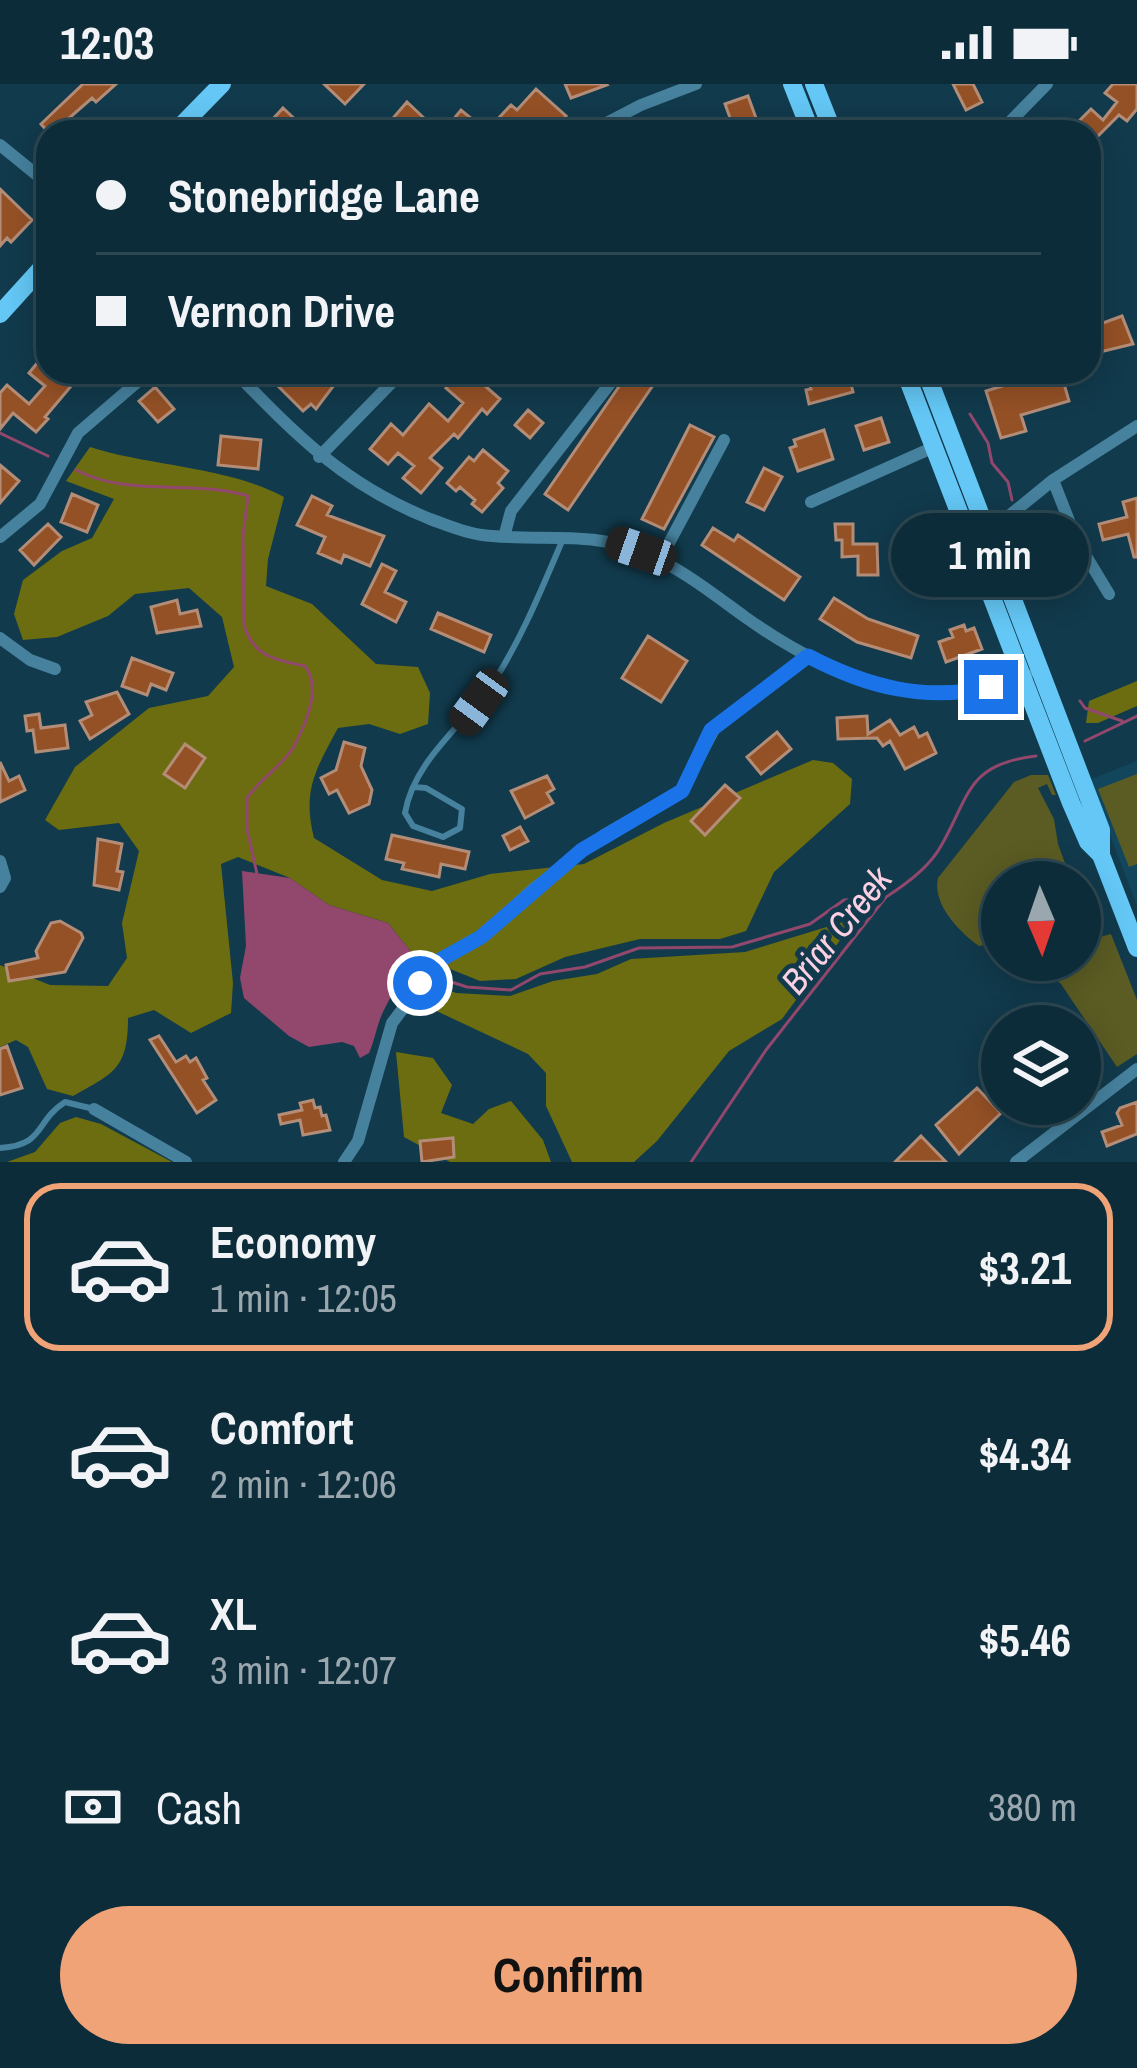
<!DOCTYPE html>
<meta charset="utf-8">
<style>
body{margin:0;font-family:"Archivo Narrow",sans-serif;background:#1b3844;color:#f1f3f6;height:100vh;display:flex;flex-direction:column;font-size:45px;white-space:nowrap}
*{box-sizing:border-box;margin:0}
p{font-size:39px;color:#9aa7ae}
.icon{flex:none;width:66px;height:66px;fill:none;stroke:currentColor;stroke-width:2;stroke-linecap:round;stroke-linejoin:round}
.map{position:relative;height:1078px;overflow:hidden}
.panel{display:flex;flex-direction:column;background:#0d2c39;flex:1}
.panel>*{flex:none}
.hud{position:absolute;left:36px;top:36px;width:1065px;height:264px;border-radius:36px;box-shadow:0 6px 30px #0003,0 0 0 3px #2d4853;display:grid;align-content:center;height:264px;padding:0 60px;background:#0d2c39}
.needle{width:78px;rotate:178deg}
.tools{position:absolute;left:981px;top:777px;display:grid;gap:24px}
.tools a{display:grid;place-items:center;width:120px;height:120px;border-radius:50%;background:#0d2c39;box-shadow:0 6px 30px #0003,0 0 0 3px #2d4853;font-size:60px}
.end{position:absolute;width:54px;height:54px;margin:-27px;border:15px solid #1a73e8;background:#fff;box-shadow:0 0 0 6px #fff}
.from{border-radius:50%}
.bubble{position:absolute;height:84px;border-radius:42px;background:#0d2c39;box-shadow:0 6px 30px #0003,0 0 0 3px #2d4853;font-size:39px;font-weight:800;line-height:84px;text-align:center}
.car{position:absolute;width:36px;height:72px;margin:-36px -18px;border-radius:15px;box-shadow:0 0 9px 3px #0007;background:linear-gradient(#222 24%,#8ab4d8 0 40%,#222 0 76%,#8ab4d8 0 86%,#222 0)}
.hud b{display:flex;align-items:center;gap:42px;height:114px;font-size:45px}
.hud b+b{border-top:3px solid #2d4853}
.hud i{width:30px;height:30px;background:#f1f3f6}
ul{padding:21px 0 0;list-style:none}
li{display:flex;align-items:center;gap:36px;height:168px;margin:0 24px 18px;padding:0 36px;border:6px solid transparent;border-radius:36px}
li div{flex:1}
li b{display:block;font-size:45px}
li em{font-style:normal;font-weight:800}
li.active{border-color:#efa377}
li>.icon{width:108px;height:108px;stroke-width:1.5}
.pay{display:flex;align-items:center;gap:30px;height:132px;padding:0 60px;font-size:45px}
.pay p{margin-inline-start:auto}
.action{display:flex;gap:24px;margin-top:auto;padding:24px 60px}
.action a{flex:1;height:138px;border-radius:72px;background:#efa377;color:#111;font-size:48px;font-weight:800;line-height:138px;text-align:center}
.status{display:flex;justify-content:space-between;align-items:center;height:84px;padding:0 60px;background:#0d2c39;direction:ltr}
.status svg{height:33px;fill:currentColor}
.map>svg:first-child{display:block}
</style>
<div class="status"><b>12:03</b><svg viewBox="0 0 49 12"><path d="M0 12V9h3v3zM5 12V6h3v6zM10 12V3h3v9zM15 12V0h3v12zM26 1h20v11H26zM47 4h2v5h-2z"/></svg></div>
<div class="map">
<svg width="1137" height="1078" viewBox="0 0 1137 1078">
<rect width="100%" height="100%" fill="#113a4c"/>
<path fill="#12465c" d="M1137,677V822L1089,696Z"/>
<path fill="#5b5c23" d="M1137,690V780L1129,783L1098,705Z
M1031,691H1048L1056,711H1052L1047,700L1038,704L1054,735L1058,760L1072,798H1002V858L979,862C959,848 932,820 938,794L1014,698Z
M1080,845L1085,857L1111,850L1137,916V970L1117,983L1061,900L1035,876H1080Z"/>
<path fill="#6c6d11" d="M90,363C153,383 226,382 284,413L268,475L266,502L312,520L376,580L418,583L430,609L428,640L400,650L369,640L338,644C316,685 302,706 314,754L382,796L432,807L490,790L584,780L664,739L813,676L833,679L852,695L850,720L774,788L746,847L720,855H640L565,873L516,895L480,897L413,870L388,839L329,821L290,794L238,773L221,780L233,899L231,929L191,949L154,926L128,934C128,985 114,989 73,1012L47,1005L28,963L16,956L0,963V881L50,901L108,902L127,874L122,839L139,767L119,739L59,746L45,736L75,683L149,624L208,612L234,583L222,533L189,504L135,510L108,532L57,553L23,556L14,530L23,496L62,467L92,454L114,415L66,397Z
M1137,597V622L1098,639H1086L1089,617Z
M843,838L849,844L782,935L729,967L657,1057L634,1078H572L546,1022V989L528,970L428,923L438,902L456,909L510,912L553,897L597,890L631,875L745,868Z
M396,968L433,974L452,1001L441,1029L473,1040L489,1025L511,1017L543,1056L551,1078H450L404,1053Z
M76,1033L101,1040L172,1078H7L35,1068L60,1039Z"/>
<path fill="#91486c" d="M242,787L290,794L329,821L388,839L413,870C406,890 395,904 386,922C377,938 376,953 369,969L360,974L354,962L342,958L309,963L289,952L244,914L240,894L246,862Z"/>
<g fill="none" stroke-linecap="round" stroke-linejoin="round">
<path stroke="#91486c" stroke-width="3" d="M970,330L988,359L992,379L1008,398L1012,416
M0,349L48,372
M76,386C129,414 196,395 248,412L243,452L244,541C254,574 277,576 305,582C322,604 305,642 293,664C281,683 260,695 247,714V745L257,790
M1080,617L1085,624L1122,637
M1085,657L1137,632
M436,893L467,903L511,906L540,890L585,883L639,864L732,863L810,840L844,816L886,813
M691,1078L766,966L886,813C905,801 930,782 941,762C970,712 966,680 1036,672"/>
</g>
<path fill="#955126" stroke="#b38d78" stroke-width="3" d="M83,0H116L96,18L92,14L68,35L72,40L62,48H48L41,40Z
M324,0H364L345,20Z
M565,0H606L607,1L571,14Z
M953,0H973L982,18L966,26Z
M1113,0H1137V25L1127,37L1119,31L1095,55L1089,48H1068L1091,25L1103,36L1117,18L1105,9Z
M536,5L566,32L553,47L542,37L532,48H456L448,42L461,26L483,44L491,36L494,39L511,21L517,26Z
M748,12L756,34L733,42L725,20Z
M407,18L425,35L413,48L394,33Z
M283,24L299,39L291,48H261Z
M0,105L32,136L11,158L7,154L0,162Z
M1089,207L1103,239L1122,232L1133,260L1100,268L1089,239Z
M38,278L48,288H83L45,333L48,335L36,348L13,329L0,345V309L7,301L29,320L45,302L29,289Z
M278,288H283L295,299L306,288H344L316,325L311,320L303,327L271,295Z
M460,288H469L500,315L487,330L482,325L458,354L454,350L430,374L442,384L421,409L403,394L414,382L398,369L388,380L370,365L391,340L403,351L429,320L448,337L463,319L446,304Z
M629,288H662L568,426L545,410Z
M806,288H848L853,308L809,320L806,306L811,305Z
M1033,288H1039L1041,295L1061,289L1069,317L1021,331L1026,347L1001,354L986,307L1028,294L1027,290Z
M155,303L174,325L158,338L139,317Z
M528,326L543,339L530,354L515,341Z
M881,334L889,358L864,366L856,342Z
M690,341L714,353L664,445L642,435Z
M824,346L833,375L798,387L790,364L796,362L794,356Z
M221,352L261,356L258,385L218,381Z
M483,366L508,387L498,399L503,404L482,428L472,420L475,416L460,403L456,407L447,399L469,373L474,377Z
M0,381L19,397L0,419Z
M764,384L782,393L764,426L747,418Z
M72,410L98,421L87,448L61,438Z
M312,412L332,422L327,431L384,452L370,482L344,471L341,479L318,469L325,453L297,441Z
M1137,414V473H1134L1128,450L1103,456L1099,440L1127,433L1123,418Z
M48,440L61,453L34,481L20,466Z
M835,440H853V460H877L878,491H858V472L842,473V456H836Z
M713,444L734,457L738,451L800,493L784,516L702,461Z
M1062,470L1074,498L1050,508L1039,479Z
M382,480L396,487L385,508L406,518L396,538L362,520Z
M834,514L868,535L918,552L911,574L857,558L820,535Z
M177,516L180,530L197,526L201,542L157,549L151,523Z
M438,529L491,551L484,568L431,545Z
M964,541L966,547L974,544L982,565L946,578L939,558L953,553L950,546Z
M648,552L687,577L661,618L622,594Z
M132,574L173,589L166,606L151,600L147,611L122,602Z
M117,608L129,630L90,655L80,637L92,631L86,618Z
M39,630L41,644L65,641L68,664L36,668L33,646L27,647L25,632Z
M867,632L868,650L890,636L900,651L914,643L919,653L927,649L936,669L905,685L890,657L883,662L877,654L838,655L837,634Z
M777,648L791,665L761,690L747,673Z
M344,658L365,664L361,682L372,706L369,720L349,729L337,706L329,710L321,694L336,686Z
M185,660L205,674L185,704L164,690Z
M0,678L9,697L19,692L25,706L0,718Z
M547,692L554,705L547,709L553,719L525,734L511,707Z
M725,701L740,714L705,751L691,737Z
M520,743L528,757L510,766L503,752Z
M392,751L469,768L465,785L441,780L439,793L402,785L404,779L386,775Z
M98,755L122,760L117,787L123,788L119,806L94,801Z
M60,837L81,849L83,854L65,888L9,897L6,881L38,874L36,867L51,839Z
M159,952L176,978L186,972L190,978L196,974L207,994L203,996L216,1016L197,1029L150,956Z
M7,962L22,1004L0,1011V965Z
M977,1004L1001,1029L959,1070L936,1041Z
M313,1016L315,1024L320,1023L322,1032L326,1031L330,1046L303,1051L300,1036L281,1040L279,1031L302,1026L300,1019Z
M1137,1018V1050L1107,1062L1102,1048L1122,1041L1117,1029L1120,1024Z
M921,1052L946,1078H895Z
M453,1054L454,1073L422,1078L420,1057Z"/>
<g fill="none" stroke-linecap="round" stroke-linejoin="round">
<path stroke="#46819d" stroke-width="6" d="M414,703L426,704L462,725L460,744L443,753L413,742L405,729C414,676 464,641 493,599C522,554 542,504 563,455
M0,1064C46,1061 34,1038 65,1018L94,1025"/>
<path stroke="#46819d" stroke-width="12" d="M589,48L641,21L696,0
M1000,48L1047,0
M0,61L48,100
M235,288C297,352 345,401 430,435C450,442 470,451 492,452C546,457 593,447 645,469C682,485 713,510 745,533C831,594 924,632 1027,591
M319,373L402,288
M1053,396L1077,457L1109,510
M811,418L934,363
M0,453L40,420L78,349L149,288
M504,453L511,427L619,288
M983,453L1053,396L1137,342
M660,476L724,356
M0,554L30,576L55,585
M0,777L5,794L0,803
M94,1025L186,1078
M344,1078L358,1057L392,939L440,876L481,853L533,805L604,751L681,707L717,640L808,572
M1016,1078L1137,985"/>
<path stroke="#64c7f5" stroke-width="18" d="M792,0L811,48
M814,0L833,48
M175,48L222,0
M0,230L48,177
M905,288L1071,719L1088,758L1101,771L1137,864
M926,288L1101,746V771"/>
</g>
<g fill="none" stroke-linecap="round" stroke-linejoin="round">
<path stroke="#1a73e8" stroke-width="15" d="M420,899L440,876L481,853L582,766L682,707L711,646L808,572C867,603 925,618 991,603"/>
</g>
<g text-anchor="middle" stroke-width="10" stroke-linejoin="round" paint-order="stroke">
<g font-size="36" font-style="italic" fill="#fcd0e3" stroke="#113a4c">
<text transform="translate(836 846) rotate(-51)" y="13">Briar Creek</text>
</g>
</g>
</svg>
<div class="tools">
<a><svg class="needle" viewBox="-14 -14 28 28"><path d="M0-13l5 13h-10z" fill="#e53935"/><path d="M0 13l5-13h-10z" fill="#9aa7ae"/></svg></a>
<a><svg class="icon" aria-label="layers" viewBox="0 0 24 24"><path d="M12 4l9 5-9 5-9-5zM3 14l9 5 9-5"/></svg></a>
</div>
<i class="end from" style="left:420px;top:899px"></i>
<i class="end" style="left:991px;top:603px"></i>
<div class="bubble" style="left:891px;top:429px;width:198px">1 min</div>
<i class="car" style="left:641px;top:467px;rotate:289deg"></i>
<i class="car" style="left:479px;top:618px;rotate:216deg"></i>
<div class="hud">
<b><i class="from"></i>Stonebridge Lane</b>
<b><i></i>Vernon Drive</b>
</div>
</div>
<section class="panel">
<ul>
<li class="active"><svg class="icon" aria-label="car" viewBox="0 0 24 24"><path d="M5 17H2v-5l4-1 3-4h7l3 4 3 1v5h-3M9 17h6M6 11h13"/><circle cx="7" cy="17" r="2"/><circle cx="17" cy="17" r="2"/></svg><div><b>Economy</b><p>1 min · 12:05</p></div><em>$3.21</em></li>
<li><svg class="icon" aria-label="car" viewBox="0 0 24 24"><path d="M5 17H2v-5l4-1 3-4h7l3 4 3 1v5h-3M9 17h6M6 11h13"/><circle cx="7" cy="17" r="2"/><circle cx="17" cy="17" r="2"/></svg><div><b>Comfort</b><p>2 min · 12:06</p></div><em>$4.34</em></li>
<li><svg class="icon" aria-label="car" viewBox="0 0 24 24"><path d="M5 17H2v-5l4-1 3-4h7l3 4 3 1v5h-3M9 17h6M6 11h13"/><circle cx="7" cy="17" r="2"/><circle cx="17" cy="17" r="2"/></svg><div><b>XL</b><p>3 min · 12:07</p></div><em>$5.46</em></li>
</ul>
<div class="pay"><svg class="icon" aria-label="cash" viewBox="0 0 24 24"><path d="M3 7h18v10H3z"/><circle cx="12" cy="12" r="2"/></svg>Cash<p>380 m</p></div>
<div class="action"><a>Confirm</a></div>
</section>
